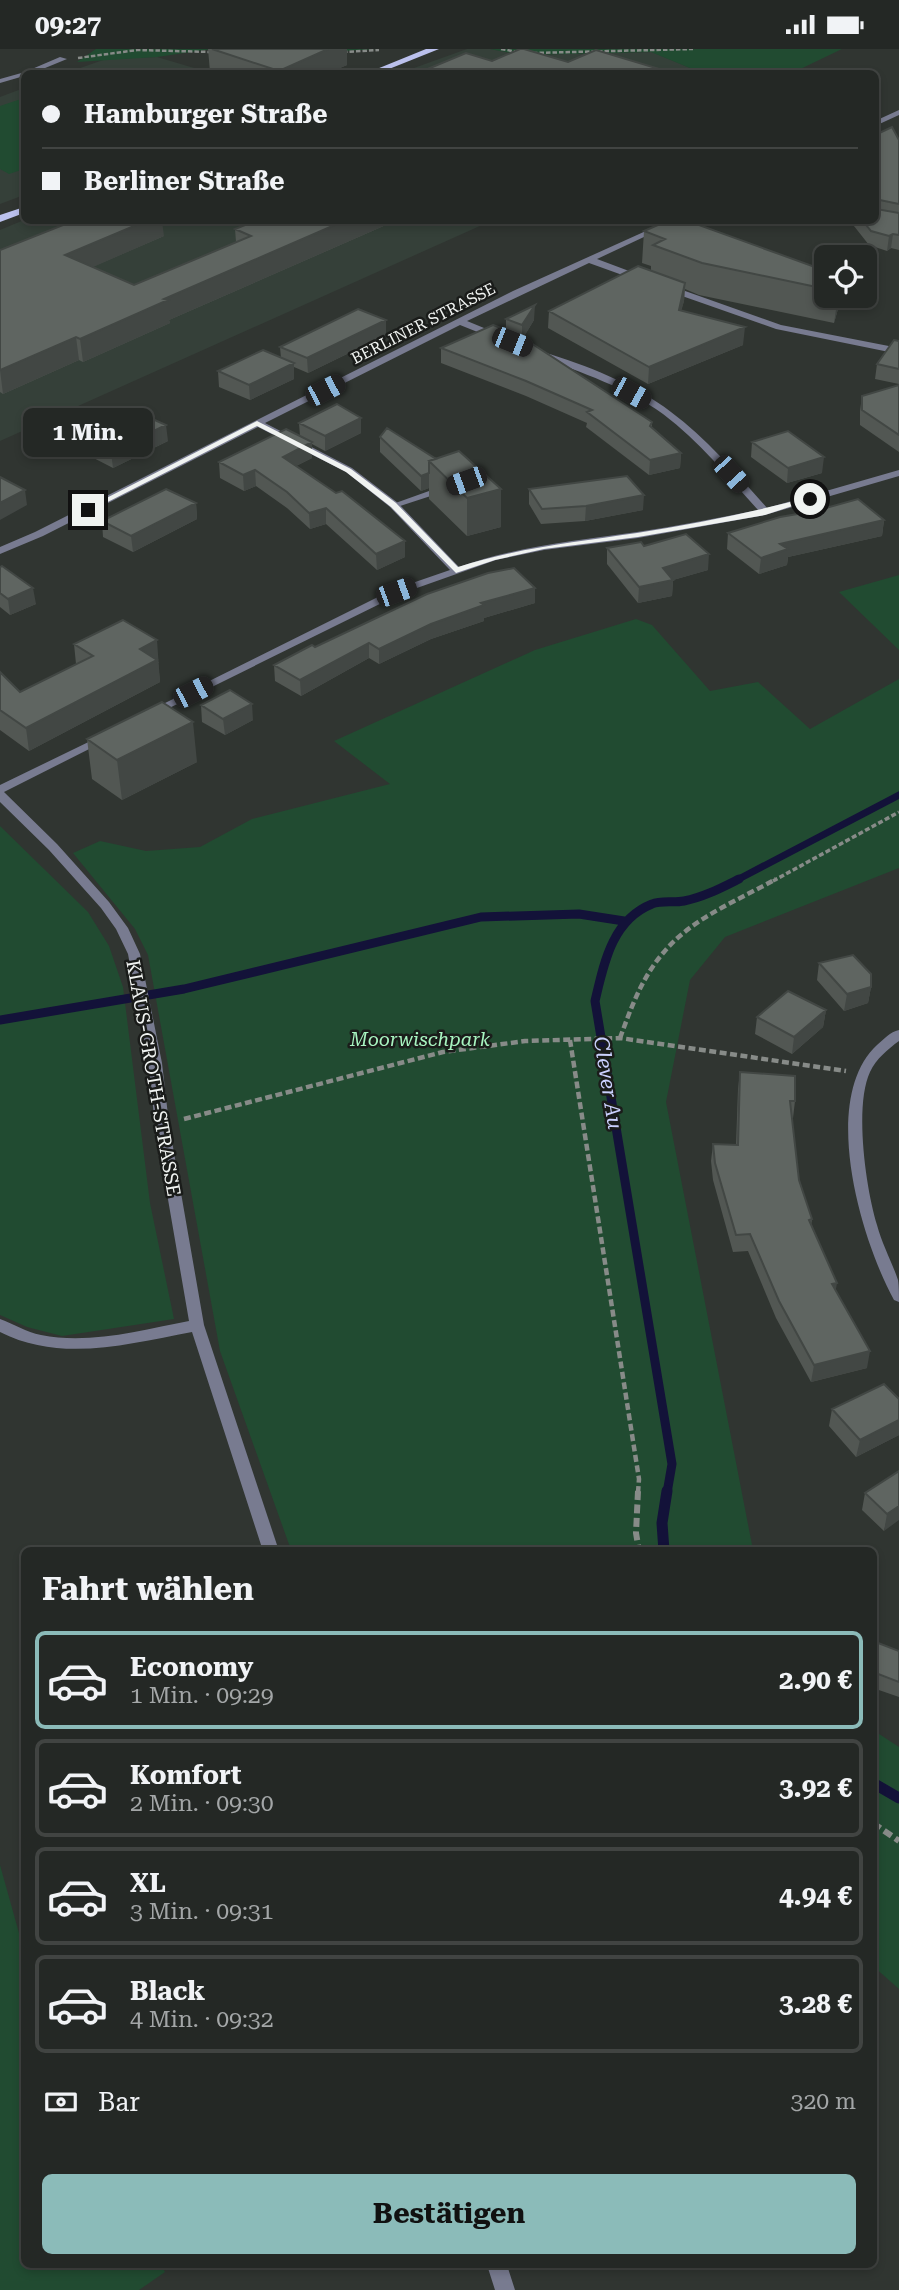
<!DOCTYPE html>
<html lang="de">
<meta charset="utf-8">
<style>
body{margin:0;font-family:"Roboto Serif",serif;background:#303432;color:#f1f3f6;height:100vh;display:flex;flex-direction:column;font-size:26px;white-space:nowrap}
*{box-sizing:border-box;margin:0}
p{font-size:23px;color:#a3a6a7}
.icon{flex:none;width:38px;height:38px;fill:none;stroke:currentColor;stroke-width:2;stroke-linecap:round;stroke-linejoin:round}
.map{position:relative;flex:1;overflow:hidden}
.drawer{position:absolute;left:21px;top:1498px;width:856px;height:721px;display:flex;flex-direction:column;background:#242825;border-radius:10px;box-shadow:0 4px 10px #0003,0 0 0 2px #414442}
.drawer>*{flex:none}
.banner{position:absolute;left:21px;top:21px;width:858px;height:154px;border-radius:10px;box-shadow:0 4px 10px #0003,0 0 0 2px #414442;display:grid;align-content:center;height:154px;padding:0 21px;background:#242825}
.controls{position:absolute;left:814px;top:196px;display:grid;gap:14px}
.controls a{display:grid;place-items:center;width:63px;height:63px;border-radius:10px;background:#242825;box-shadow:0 4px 10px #0003,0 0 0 2px #414442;font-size:35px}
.end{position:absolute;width:32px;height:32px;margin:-16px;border:9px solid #f0f3f1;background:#111;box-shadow:0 0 0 4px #111}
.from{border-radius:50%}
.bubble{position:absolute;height:49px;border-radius:10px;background:#242825;box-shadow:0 4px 10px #0003,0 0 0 2px #414442;font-size:23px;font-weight:700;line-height:49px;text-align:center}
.car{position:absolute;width:21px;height:42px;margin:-21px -10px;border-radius:9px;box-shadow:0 0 5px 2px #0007;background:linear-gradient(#222 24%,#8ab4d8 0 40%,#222 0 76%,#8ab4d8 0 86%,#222 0)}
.banner b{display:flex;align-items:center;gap:24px;height:66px;font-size:26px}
.banner b+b{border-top:2px solid #414442}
.banner i{width:18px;height:18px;background:#f1f3f6}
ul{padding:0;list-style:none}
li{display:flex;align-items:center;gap:21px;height:98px;margin:0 14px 10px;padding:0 7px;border:4px solid #414442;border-radius:10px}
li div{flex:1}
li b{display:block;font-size:26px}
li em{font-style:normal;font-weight:700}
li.active{border-color:#8bbbb9}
li>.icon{width:63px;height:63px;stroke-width:1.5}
h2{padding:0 21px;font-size:32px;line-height:84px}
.pay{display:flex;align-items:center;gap:18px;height:77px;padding:0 21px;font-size:26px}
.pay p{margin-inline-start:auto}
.action{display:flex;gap:14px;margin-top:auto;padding:14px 21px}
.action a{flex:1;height:80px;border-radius:10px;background:#8bbbb9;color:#111;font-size:28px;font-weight:700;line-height:80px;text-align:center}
.status{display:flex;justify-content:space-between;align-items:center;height:49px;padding:0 35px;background:#242825;direction:ltr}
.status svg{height:19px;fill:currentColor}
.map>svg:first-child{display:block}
</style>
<div class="status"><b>09:27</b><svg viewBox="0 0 49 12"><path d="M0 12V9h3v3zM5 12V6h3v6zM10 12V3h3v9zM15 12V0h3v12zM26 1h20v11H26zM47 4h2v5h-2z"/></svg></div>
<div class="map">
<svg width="899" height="2241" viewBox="0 0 899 2241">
<rect width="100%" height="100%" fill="#303531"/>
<path fill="#354039" d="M467,0H490L522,6L652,3L702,24H400Z
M157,8L211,24H66L106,10Z
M24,39V146L0,155V48Z
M24,171V172H491L0,392V181Z"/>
<path fill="#214b31" d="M96,0H377L242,8L212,0L157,8L77,13Z
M490,0H842L792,24H702L651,3L522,6Z
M24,49V120L9,125L0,120V57Z
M899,526V601L839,543Z
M636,570L652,576L710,642L758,633L810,680L899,630V819L725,888L690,931L666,1053L753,1501H291L220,1302L148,906L135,880L73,804L100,792L146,802L200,798L252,770L390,735L334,692L535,601Z
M0,777L88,863L109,897L123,938L150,1154L174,1270L62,1287L27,1278L0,1266Z
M873,1681L899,1698V1940L873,1917Z
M0,1816L24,1902V2216H161L165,2223L139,2241H0Z"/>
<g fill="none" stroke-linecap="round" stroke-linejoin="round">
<path stroke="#131239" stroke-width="7" d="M735,832L899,746"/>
<path stroke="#131239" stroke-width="9" d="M0,971L184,940L481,868L579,865L624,872
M667,1444L672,1415L595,952C604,914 612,871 652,855C661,851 674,854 684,852C704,848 721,839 739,830"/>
<path stroke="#131239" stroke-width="11" d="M664,1502L662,1474L667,1442
M873,1734L899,1749"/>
<path stroke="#878b88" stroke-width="2.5" stroke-dasharray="4.5 2" stroke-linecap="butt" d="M501,0L518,3
M343,3L379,1
M533,4L693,0
M78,9L137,1L212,3
M345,24L356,20"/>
<path stroke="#878b88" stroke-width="3.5" stroke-dasharray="5 2.5" stroke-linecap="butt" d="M773,832L899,763"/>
<path stroke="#878b88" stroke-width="4.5" stroke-dasharray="7 3.5" stroke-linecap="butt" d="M620,989C631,959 642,928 664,903C692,869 739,851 776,830
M570,991L639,1430L638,1444
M184,1070L443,1003L525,992L620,989L846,1022"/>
<path stroke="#878b88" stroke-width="6" stroke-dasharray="9 4.5" stroke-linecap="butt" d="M638,1442L636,1484L639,1502
M873,1774L899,1792"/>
<path fill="#787b90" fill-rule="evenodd" d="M443,437L447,440L446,442L397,458L390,456Z"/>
<path fill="#787b90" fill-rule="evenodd" d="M60,8L67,10L33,24H24V27L0,34V30L25,23Z
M899,61V66L875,77V72Z
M668,172H678L597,210L645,228V232H639L589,214L467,272L501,286V290H495L460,276L265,374L352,419L398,454L459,518C517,497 576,492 637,483C677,477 718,469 758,461C728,428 699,392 663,365C626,338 582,324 540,308V304L543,303C586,316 635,335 671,363C707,390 737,425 767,459L899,421V427L765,466L638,489L544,501L496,511L400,545L151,668L145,665L147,663L392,541L450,521L390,458L346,423L258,378L43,487L0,505V498L35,483L513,242Z
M665,237H671L781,276L899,299V305L776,280L665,241Z
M105,685L111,688L109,690L4,743L57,795L109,853L128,879L140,905L162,1014L169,1075L204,1276L279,1502H263L192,1283C128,1295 61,1314 0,1283V1270C14,1275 26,1283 41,1286C89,1296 142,1281 189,1272L155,1075L148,1014L128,905L116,880L101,859L49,801L0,753V736Z
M899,981V992C888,1000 876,1010 870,1023C854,1057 866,1141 877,1176C882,1195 892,1213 898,1231C899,1237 899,1246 899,1253L894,1251C861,1191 819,1050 877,996C884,990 890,983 899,981Z
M487,2216H507L515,2241H495Z"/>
<path fill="#bbc1ed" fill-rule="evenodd" d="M426,0H439L379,24H367Z
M24,158V164L0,173V166Z"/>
</g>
<path fill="#525753" d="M208,0H347V16L328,24H215L210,23Z
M875,86L899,91V201L891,199L887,202L869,196L850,172H875Z
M395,172L169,271L170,274L83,313L79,311L3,345L0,343V201L164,187L92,218L134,236L236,193L235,180Z
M644,182L826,222V247H840L838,260L834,274L699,246L685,240L684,252L681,261L743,296L648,335L548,279L549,262L651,222V217L642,214Z
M506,270L534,271L523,289L652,373V378L681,404L680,419L649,426L586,378L587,374L526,347L441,314V299L506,281Z
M386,286L308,324L294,318V330L250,351L219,338L218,322L281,309L280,298Z
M899,292V335L875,330L877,315Z
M899,336V403L860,376V362L862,347Z
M299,374L361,384L325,402L312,395V409L296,417L405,508L377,521L326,475L310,480L287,459L256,437L244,442L220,429L219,413L300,387Z
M76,386L168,392L113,419L78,401Z
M380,388L436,410L501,440V478L467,487L429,450V439L421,442L380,403Z
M752,393L822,424L787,434L751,408Z
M529,440L643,461L585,472L541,475L529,455Z
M196,454L197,470L133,503L103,488L102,472Z
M815,462L884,471L882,487L788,508L787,516L759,525L727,500L728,484Z
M644,497L708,521L673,531L672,547L638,554L607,515V499Z
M0,518L36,555L10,566L0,558Z
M535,539V554L484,569V572L431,590L379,615L369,609L301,647L275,632L274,616Z
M74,595L159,613L158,614L160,633L29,702L0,681V623L20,643L76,615Z
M201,656L253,671L225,686L202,673Z
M87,690L197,713L122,751L92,730Z
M819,914L871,938L868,954L844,962L817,931Z
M826,961L823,978L792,1005L755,985L757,968Z
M740,1023L795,1052L793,1069H792L799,1131L812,1170L811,1177L836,1243L867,1319L811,1333L776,1269L748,1202L733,1203L713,1131L711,1112L713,1095L736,1096L738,1040Z
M899,1350V1386L856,1408L829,1377L832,1360Z
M899,1422L884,1482L862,1461L865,1444Z
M873,1592L899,1602V1648L873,1639Z"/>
<path fill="#424744" d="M328,0H347V16L328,24H279V22Z
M146,172H162L164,187L68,229L65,206Z
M344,172H395L169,271L170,274L83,313L80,290L164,250Z
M893,185L891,199L887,202L889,187Z
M685,234L684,252L677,278L679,261Z
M838,247H840L838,260L834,274Z
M535,256L534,271L522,291V276Z
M386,271V286L308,324L307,309Z
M745,278L743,296L648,335L649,318Z
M76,288L79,311L3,345L0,321Z
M294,314V330L250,351L249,336Z
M361,369V384L325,402V387Z
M166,376L168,392L113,419L111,403Z
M312,393V409L284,423L283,408Z
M681,404L680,419L649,426L650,411Z
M824,408L822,424L787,434L788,419Z
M255,421L256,437L244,442L243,426Z
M429,424V439L421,442V427Z
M501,440V478L467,487V449Z
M25,441L27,456L0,471V454Z
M644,446L643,461L585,472L586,457Z
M196,454L197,470L133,503L131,487Z
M326,459V475L310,480L309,464Z
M884,471L882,487L788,508L787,516L759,525L761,509L780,495Z
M405,492V508L377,521L376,505Z
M709,505L708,521L673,531L672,547L638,554L639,538L663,519Z
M33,539L36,555L10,566L8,550Z
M535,539V554L484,569V572L431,590L379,615V600L431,575L481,554Z
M157,591L160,633L29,702L26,679L140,600Z
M369,594V609L301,647L300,631Z
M252,655L253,671L225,686L223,670Z
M193,673L197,713L122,751L117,711Z
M871,938L868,954L844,962L847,945Z
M826,961L823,978L792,1005L794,988Z
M837,1234L834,1251L832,1235Z
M870,1302L867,1319L811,1333L814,1316Z
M899,1371V1386L856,1408L860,1391Z
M899,1457V1471L884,1482L887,1465Z"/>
<path fill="#5f6561" stroke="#424744" stroke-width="2" d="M212,0H328L279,22Z
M520,0H524L568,13L596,1L666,22L660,24H418L466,4L492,12Z
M892,78L899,91V155L875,150L876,160L899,164V186L893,185L889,187L871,182L863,172H875V86Z
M73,172H146L65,206L134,236L251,187L235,180L255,172H344L164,250L168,251L80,290L76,288L0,321V201Z
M667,172H688L826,222V240L702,214L653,196L665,190L644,182Z
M638,217L685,234L679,261L745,278L649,318L549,262Z
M535,256L522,276L506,270Z
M358,260L386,271L307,309L280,298Z
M493,276L517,285L652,373L650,377L681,404L650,411L587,363L592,361L526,332L441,299Z
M894,291L899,292V320L877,315Z
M263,301L294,314L249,336L218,322Z
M899,336V386L862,361V347Z
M337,355L361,369L325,387L299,374Z
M130,360L166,376L111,403L76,386Z
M387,379L436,410L429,412V424L421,427L380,388Z
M286,380L312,393L283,408L336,444L342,442L405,492L376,505L326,459L309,464L287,443L255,421L243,426L219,413Z
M788,382L824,408L788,419L752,393Z
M459,402L501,440L467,449L429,412Z
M627,427L644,446L586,457L542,460L529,440Z
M0,428L25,441L0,454Z
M166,440L196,454L131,487L102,472Z
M858,450L884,471L780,495L788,500L761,509L728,484L780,468L815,462Z
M686,485L709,505L663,519L673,531L639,538L607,499L641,493L644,497Z
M2,517L33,539L8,550L0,544V518Z
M514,519L535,539L481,554L484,556L431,575L379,600L369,594L300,631L274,616L312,596L315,598L427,545L488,524Z
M123,571L157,591L140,600L157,611L26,679L0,661V623L20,643L93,607L74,595Z
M230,641L252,655L223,670L201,656Z
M162,653L193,673L117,711L87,690Z
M853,906L871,925V938L847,945L819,914Z
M788,942L826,961L794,988L757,968Z
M740,1023L795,1027V1052H790L799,1131L812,1170L809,1171L837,1234L832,1235L870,1302L814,1316L779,1252L750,1185L736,1186L715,1114L713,1095L738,1096Z
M884,1335L899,1350V1371L860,1391L832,1360Z
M899,1422V1457L887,1465L865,1444Z
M873,1592L899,1602V1633L873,1623Z"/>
<path fill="#f0f3f1" d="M257,372L351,420L396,454L458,518C517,499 576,493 637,484C695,475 753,463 810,448L814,450L765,466L638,488L544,500L495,511L456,524L391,458L346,423L257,377L90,462L83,461Z"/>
<g text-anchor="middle" stroke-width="5" stroke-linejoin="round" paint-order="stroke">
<g font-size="16" fill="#f0f3f1" stroke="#1a1c1a">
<text transform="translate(423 274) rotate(-27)" y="6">BERLINER STRASSE</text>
</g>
<g font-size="19" font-style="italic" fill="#a8f5c1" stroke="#1a1c1a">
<text x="420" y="997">Moorwischpark</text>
</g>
<g font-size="19" fill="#f0f3f1" stroke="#1a1c1a">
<text transform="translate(154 1029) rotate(80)" y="7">KLAUS-GROTH-STRASSE</text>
</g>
<g font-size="21" font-style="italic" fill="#cbd1fe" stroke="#1a1c1a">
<text transform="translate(608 1034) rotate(81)" y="7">Clever Au</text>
</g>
</g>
</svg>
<div class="controls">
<a><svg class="icon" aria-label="locate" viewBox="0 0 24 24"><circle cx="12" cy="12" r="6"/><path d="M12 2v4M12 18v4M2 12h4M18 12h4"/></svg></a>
</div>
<i class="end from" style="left:810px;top:450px"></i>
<i class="end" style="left:88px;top:461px"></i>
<div class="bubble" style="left:23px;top:359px;width:130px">1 Min.</div>
<i class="car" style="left:512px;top:293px;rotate:112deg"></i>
<i class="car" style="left:325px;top:341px;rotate:63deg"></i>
<i class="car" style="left:631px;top:344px;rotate:119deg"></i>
<i class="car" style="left:731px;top:425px;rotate:138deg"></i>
<i class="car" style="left:466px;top:432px;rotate:250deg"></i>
<i class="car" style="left:396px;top:543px;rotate:70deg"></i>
<i class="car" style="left:193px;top:643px;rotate:63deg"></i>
<div class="banner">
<b><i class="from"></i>Hamburger Straße</b>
<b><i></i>Berliner Straße</b>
</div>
<section class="drawer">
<h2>Fahrt wählen</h2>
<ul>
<li class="active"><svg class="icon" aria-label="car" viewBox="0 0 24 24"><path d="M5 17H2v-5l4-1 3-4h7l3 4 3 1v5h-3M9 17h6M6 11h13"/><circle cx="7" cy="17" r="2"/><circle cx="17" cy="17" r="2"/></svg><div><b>Economy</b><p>1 Min. · 09:29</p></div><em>2.90 €</em></li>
<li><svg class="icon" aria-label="car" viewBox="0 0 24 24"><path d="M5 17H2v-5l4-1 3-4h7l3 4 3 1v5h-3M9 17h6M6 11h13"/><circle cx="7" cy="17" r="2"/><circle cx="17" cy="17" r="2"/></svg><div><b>Komfort</b><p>2 Min. · 09:30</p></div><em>3.92 €</em></li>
<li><svg class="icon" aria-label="car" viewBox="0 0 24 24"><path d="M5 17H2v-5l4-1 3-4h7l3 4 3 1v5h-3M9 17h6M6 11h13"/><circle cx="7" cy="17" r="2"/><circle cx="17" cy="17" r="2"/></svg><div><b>XL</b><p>3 Min. · 09:31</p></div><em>4.94 €</em></li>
<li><svg class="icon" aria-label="car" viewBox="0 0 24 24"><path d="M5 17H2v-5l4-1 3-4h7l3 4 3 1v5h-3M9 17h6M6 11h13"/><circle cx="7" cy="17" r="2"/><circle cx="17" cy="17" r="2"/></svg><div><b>Black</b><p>4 Min. · 09:32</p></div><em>3.28 €</em></li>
</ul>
<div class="pay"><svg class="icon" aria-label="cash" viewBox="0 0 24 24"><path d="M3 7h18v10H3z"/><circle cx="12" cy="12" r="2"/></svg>Bar<p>320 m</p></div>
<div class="action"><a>Bestätigen</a></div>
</section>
</div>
